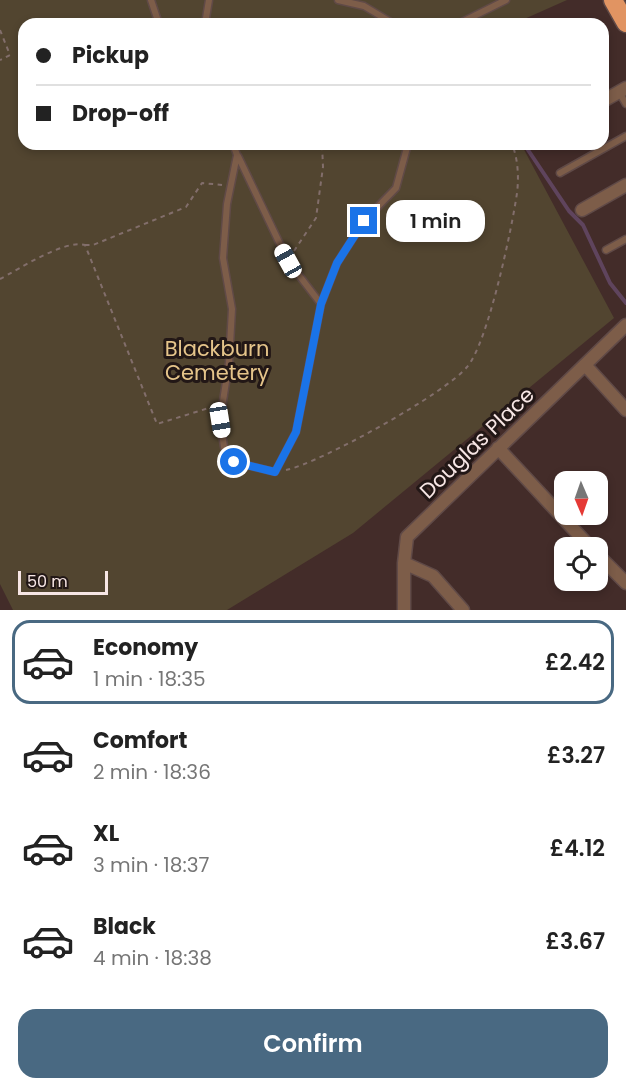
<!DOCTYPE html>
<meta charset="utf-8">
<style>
body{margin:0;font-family:Poppins,sans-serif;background:#f6f6f6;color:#222;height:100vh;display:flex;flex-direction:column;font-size:22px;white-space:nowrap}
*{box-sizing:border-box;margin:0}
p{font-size:20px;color:#767676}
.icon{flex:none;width:33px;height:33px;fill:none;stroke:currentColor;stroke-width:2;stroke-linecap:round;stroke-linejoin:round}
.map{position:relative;height:610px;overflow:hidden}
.details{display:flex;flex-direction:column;background:#fff;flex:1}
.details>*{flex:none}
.hud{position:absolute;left:18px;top:18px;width:591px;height:132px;border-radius:18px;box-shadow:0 3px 9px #0003;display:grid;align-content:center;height:132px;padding:0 18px;background:#fff}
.needle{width:39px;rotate:178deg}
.controls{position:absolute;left:554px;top:471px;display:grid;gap:12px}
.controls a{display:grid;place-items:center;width:54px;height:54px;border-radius:12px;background:#fff;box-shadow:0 3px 9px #0003;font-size:30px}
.scale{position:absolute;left:18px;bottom:15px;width:90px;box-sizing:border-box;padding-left:6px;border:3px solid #f7e6e5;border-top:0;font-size:16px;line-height:21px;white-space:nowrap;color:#f7e6e5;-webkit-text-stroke:4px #221716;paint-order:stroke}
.end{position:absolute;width:27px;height:27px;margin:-14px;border:8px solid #1a73e8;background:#fff;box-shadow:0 0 0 3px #fff}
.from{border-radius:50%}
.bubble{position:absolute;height:42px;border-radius:18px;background:#fff;box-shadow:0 3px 9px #0003;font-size:20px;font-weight:600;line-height:42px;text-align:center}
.car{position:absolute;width:18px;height:36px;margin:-18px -9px;border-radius:8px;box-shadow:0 0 4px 2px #0007;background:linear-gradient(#fff 24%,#345 0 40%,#fff 0 76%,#345 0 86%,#fff 0)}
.hud b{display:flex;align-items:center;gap:21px;height:57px;font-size:22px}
.hud b+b{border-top:2px solid #e0e0e0}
.hud i{width:15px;height:15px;background:#222}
ul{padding:10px 0 0;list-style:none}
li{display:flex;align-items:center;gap:18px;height:84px;margin:0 12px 9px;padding:0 6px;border:3px solid transparent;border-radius:18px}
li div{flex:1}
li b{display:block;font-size:22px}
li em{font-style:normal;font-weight:600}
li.current{border-color:#496982}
li>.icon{width:54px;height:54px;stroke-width:1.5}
.primary-button{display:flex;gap:12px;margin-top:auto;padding:12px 18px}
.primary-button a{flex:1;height:69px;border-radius:18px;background:#496982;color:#fff;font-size:24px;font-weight:600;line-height:69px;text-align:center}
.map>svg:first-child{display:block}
</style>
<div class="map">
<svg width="626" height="610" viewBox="0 0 626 610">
<rect width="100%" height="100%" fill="#432c29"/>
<path fill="#524530" d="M0,0H567L513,24H24V144H521L614,318L353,533L227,610H13L0,584Z"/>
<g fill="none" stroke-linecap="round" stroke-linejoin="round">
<path stroke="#5f445d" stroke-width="4" d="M524,144L569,211L583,225L610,283L626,303"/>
<defs>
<path id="lane" d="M151,0L159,24
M338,0L364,6L394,24
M205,24L209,0
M458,24L506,0
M619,92L626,104
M233,144L237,155L227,204L223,258L232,309L229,363L220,420L224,447L234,462L275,472L296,432L321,304L337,263L364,221L396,188L408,144
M238,156L288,261L321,304
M560,173L626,136
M606,250L626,239"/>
<path id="street" d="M603,101L626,88
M582,210L626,185
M586,366L626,410
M498,448L591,548
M597,554L626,583
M404,563L433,576L463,610
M404,610V563L407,537L626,325"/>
<path id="highway" d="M613,0L626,23"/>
</defs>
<use href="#lane" stroke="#604a47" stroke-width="9"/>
<use href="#street" stroke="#604a47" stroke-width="15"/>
<use href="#highway" stroke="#604a47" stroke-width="21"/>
<path stroke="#826e6b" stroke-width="2" stroke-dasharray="4.5 4.5" stroke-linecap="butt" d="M215,22L224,24
M0,30L10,55L0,60
M85,245H93L186,207L202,183L222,185
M294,251L316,218L323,167L322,144
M0,279C19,269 65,239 85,245L157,424L212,407
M286,470C320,463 446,393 467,367C488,343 512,228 517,193C519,177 518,159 512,144"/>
<use href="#lane" stroke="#7d5d49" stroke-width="6"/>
<use href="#street" stroke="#7d5d49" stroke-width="12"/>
<use href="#highway" stroke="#e19462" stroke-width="18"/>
</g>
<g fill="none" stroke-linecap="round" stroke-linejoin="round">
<path stroke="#1a73e8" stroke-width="8" d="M234,462L275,472L296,432L321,304L337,263L364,221"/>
</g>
<g text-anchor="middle" stroke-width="6" stroke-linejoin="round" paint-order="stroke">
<g font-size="21" fill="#e5c48a" stroke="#221716">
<text x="217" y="356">Blackburn<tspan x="217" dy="24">Cemetery</tspan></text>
</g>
<g font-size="21" fill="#f7e6e5" stroke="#221716">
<text transform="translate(477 443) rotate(-44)" y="7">Douglas Place</text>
</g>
</g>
</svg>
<div class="controls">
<a><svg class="needle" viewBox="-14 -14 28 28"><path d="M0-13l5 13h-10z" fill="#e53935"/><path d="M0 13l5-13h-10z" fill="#767676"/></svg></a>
<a><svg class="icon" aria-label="locate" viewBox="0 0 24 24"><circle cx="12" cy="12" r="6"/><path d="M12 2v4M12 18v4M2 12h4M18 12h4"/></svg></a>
</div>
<div class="scale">50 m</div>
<i class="end from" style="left:234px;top:462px"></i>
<i class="end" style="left:364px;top:221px"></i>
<div class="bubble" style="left:386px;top:200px;width:99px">1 min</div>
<i class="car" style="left:288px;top:261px;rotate:331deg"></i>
<i class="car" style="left:220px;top:420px;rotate:171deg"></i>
<div class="hud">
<b><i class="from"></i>Pickup</b>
<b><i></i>Drop-off</b>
</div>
</div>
<section class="details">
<ul>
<li class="current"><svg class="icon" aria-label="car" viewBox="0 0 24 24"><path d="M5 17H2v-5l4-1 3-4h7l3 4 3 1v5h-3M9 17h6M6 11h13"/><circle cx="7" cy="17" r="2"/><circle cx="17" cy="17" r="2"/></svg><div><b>Economy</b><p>1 min · 18:35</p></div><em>£2.42</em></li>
<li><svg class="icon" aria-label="car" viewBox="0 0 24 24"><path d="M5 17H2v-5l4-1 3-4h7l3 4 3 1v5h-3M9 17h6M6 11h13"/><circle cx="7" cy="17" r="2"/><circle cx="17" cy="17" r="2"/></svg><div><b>Comfort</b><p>2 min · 18:36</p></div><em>£3.27</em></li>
<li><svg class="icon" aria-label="car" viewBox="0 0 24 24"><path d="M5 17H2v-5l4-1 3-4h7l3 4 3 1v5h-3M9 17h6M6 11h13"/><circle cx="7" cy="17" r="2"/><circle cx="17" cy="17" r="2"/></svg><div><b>XL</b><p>3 min · 18:37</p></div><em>£4.12</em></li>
<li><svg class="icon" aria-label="car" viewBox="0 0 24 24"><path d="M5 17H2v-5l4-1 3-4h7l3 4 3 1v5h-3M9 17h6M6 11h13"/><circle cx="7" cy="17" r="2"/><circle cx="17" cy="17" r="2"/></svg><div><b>Black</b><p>4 min · 18:38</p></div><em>£3.67</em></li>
</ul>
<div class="primary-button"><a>Confirm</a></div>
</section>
